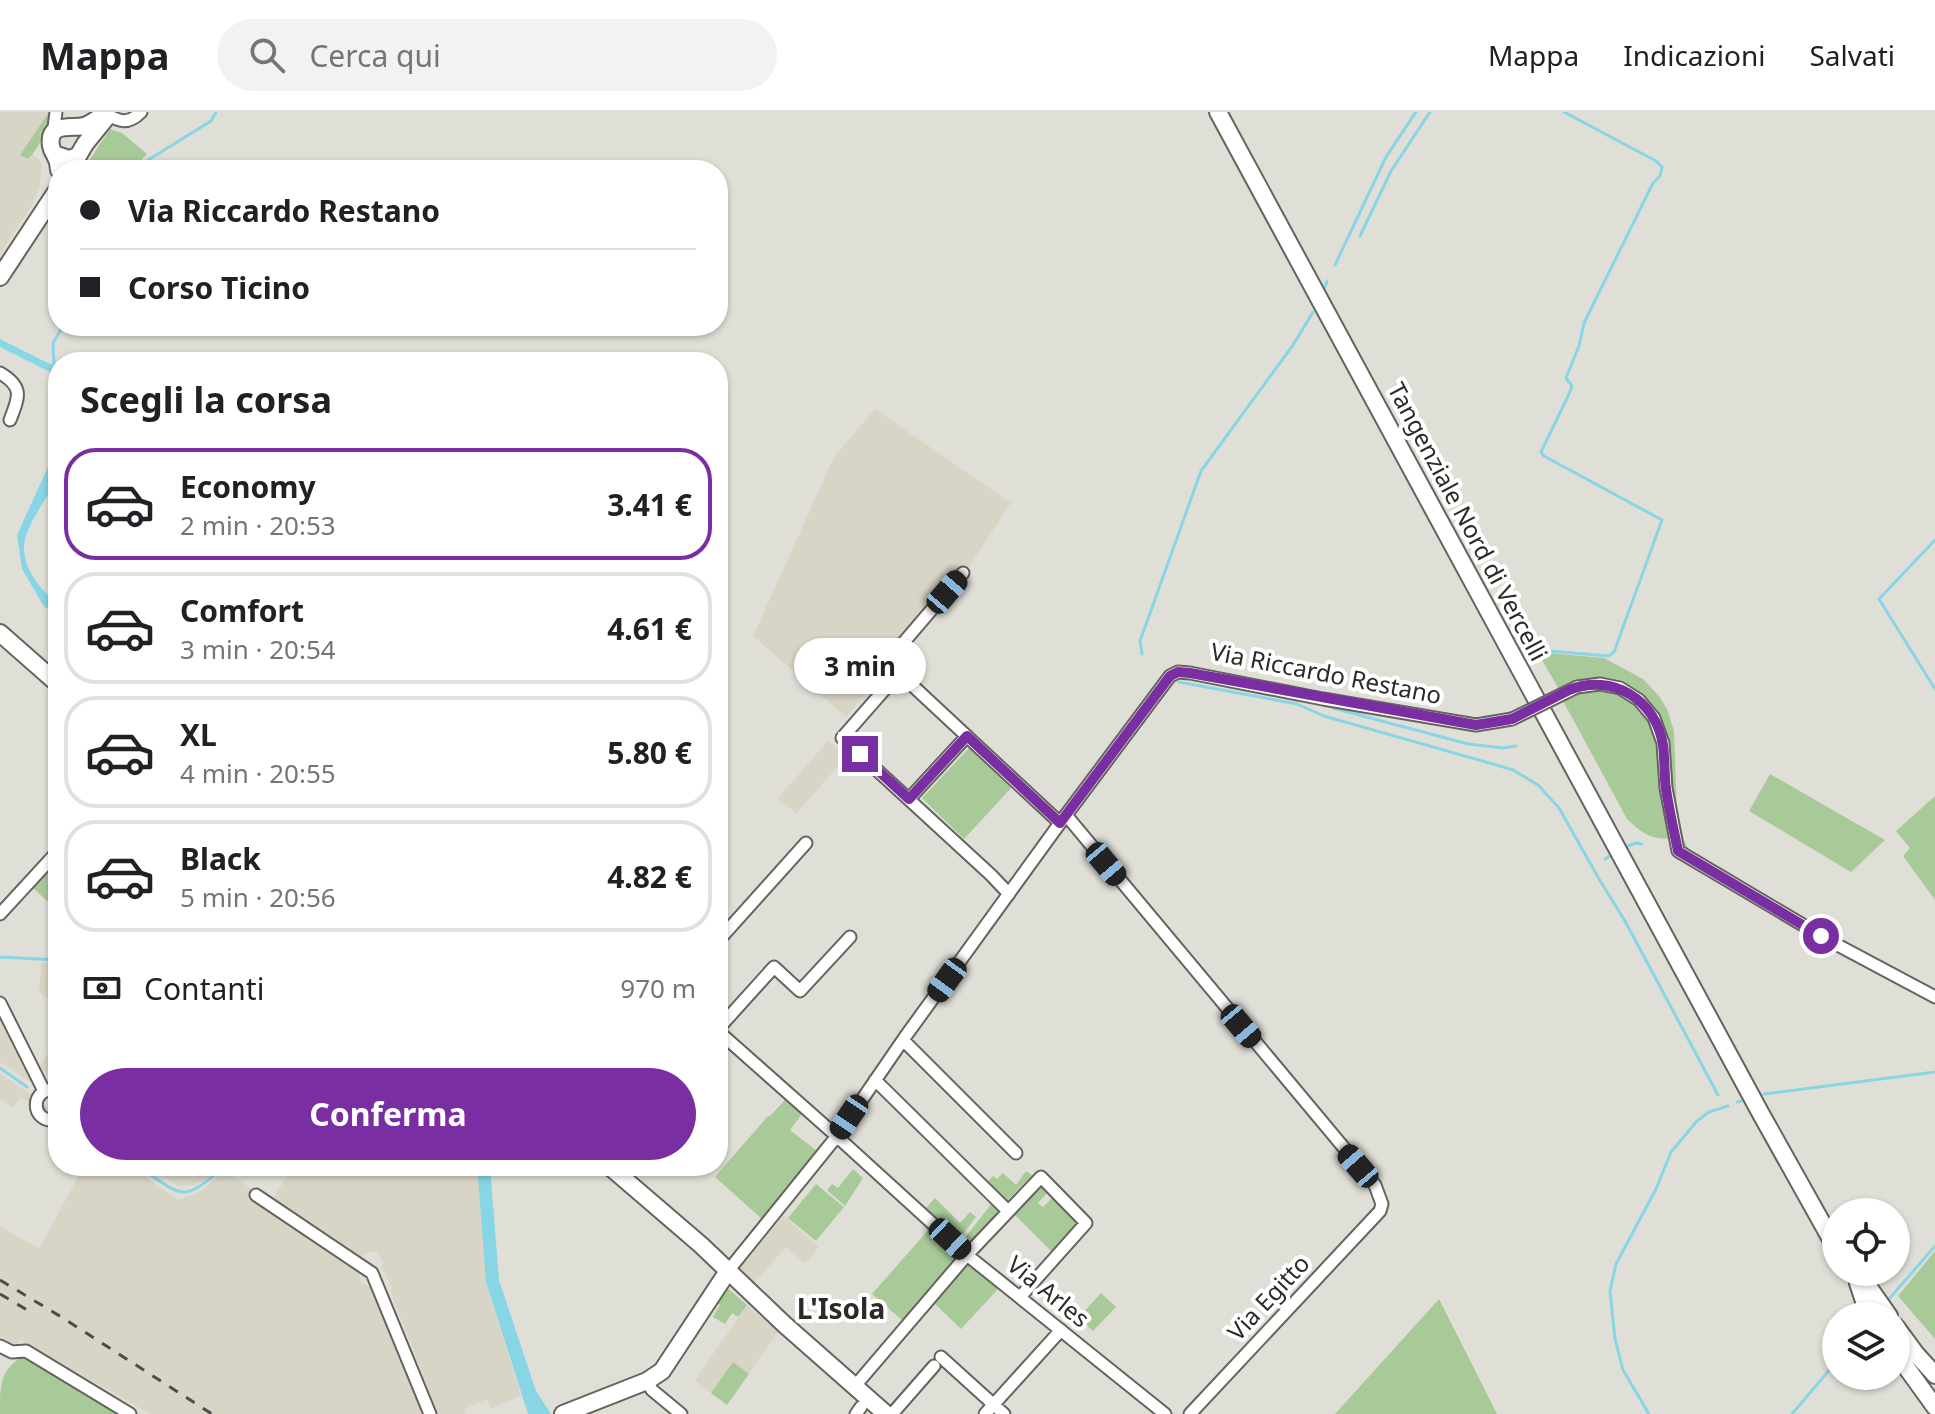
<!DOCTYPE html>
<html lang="it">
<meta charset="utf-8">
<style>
body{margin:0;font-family:"Noto Sans",sans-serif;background:#f2f2f2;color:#202124;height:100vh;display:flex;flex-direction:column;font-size:30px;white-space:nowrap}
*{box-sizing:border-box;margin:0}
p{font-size:26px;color:#757577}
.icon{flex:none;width:44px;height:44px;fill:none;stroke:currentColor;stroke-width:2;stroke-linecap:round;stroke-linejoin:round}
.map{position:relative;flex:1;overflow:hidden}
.side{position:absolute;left:48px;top:240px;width:680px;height:824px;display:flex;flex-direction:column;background:#fff;border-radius:32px;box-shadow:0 2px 6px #0004}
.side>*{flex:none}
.top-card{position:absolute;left:48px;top:48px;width:680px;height:176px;border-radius:32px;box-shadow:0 2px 6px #0004;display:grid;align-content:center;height:176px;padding:0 32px;background:#fff}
.controls{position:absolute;left:1822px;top:1086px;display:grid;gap:16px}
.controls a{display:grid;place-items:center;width:88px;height:88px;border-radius:50%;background:#fff;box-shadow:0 2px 6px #0004;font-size:40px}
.end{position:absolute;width:36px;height:36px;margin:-18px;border:10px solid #792fa2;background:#fff;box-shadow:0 0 0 4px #fff}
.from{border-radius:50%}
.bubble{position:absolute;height:56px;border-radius:28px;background:#fff;box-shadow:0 2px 6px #0004;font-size:26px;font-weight:700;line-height:56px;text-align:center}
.car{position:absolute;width:24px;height:48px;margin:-24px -12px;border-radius:10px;box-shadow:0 0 6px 2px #0007;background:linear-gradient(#222 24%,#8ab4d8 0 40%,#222 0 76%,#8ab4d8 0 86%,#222 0)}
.top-card b{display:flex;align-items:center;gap:28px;height:76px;font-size:30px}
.top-card b+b{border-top:2px solid #e0e0e0}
.top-card i{width:20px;height:20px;background:#202124}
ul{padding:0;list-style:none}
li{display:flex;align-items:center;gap:24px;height:112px;margin:0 16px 12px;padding:0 16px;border:4px solid #e0e0e0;border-radius:32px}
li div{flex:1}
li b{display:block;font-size:30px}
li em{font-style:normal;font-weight:700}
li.on{border-color:#792fa2}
li>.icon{width:72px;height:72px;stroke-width:1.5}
h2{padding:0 32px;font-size:36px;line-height:96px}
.pay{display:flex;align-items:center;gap:20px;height:88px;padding:0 32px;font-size:30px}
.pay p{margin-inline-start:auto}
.primary-button{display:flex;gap:16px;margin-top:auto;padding:16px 32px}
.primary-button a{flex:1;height:92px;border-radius:48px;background:#792fa2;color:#fff;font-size:32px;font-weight:700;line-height:92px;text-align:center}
header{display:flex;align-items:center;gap:48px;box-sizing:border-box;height:112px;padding:0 40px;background:#fff;border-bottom:2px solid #e0e0e0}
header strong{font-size:38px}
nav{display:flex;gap:44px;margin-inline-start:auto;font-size:28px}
.search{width:560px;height:72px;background:#f2f2f2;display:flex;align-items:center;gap:20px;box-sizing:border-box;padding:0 28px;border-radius:44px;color:#757577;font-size:30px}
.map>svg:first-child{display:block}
</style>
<header>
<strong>Mappa</strong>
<div class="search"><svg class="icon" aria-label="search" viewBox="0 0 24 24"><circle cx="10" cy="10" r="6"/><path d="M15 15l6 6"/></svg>Cerca qui</div>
<nav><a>Mappa</a><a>Indicazioni</a><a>Salvati</a></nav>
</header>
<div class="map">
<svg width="1935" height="1302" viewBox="0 0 1935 1302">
<rect width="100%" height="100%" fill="#e0dfd7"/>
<path fill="#d8d5c6" d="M0,0H51L39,33L33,42L42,51L40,74L32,93L0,142Z
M875,297L1011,391L966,459L956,457L894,533L885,556L846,605L753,524L834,345Z
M829,628V631H832L847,644L796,702L778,686Z
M41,851L58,852V891L42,883L39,878Z
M0,902L13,927L10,933L17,936L33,968L30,970L0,950Z
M58,927V970L39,955Z
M0,961L58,1002V1011L21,985L13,996L0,987Z
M84,1054H131L178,1088L199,1080L225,1059L253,1078L251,1087L361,1160L359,1163L361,1171L368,1175L372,1174L424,1302H150L21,1228L17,1234L0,1224V1114L39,1137Z
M149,1054H219L206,1067L194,1073L178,1074Z
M294,1054H477L486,1170L521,1284L491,1296L487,1287L463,1298L465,1302H438L390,1179L392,1177L385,1160L382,1158L383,1151L378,1141L370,1139L361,1144L305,1106L303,1108L272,1088Z
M783,1103L819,1135L805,1151L786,1135L754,1171L739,1157Z
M747,1193L778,1220L727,1293L695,1268Z"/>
<path fill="#a8ca99" d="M49,0H51C47,17 40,35 28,47L20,43Z
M110,17L122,21L147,42L132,58H83Z
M1533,533L1548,541L1604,546L1643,567L1659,584L1667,597L1674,619L1677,703L1684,728L1692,744C1663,725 1675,663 1666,632C1663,621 1630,584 1621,573L1560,579Z
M1600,575C1618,580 1639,588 1648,604C1662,626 1667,695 1671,723L1670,726C1652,729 1639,719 1627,707L1562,587L1577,579Z
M971,634L1013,674L964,727L922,686Z
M1770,662L1885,728L1851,760L1749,699Z
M1935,684V788L1903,744L1910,736L1896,719Z
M55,751L58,753V799L32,775Z
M786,987L802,1002L790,1018L817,1039L763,1108L715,1065L768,1004H770Z
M853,1057L863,1066L845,1094L827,1078L832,1072L838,1076Z
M1026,1059L1032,1063L1007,1089L995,1077L992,1079L985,1072L993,1064L997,1067L1003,1061L1016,1073Z
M816,1072L844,1095L816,1129L788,1106Z
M1042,1075L1047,1081L1038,1091L1043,1095L1052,1086L1078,1111L1052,1140L1014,1102Z
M935,1086L960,1111L970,1100L976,1105L959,1127L926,1096Z
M992,1091L1001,1100L965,1135L961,1131Z
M930,1116L960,1143L903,1209L872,1182Z
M1935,1139V1227L1898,1184Z
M967,1150L999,1176L961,1217L933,1190Z
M725,1174L747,1193L738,1205L732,1201L725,1212L713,1205L720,1193L715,1190Z
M1101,1181L1116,1195L1093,1219L1078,1206Z
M1439,1187L1497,1302H1335Z
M25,1242L121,1302H0C0,1270 0,1259 25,1242Z
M733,1250L749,1262L727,1293L711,1281Z"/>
<path fill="#88d6e5" d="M0,227L58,256V269L55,263L48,259L0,235Z
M58,333C58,344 59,355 56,365C49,385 34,402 27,421C16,448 38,476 58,492V506L43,493L22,457L17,423Z
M477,1054H490L499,1168L536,1279L551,1302H528L486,1170Z"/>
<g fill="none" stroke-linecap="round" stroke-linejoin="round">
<path stroke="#88d6e5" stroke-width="3" d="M136,58L148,48L211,9L216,0
M1360,124L1391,59L1430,0
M1335,153L1386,45L1416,0
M1325,175L1327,169
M54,256L53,231L63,214
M1935,428L1879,487L1935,577
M1543,541L1548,539L1609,544L1614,540L1662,408L1544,344L1541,340L1569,282L1572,274L1566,266L1579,234L1584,211L1653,71L1660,64L1662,55L1656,49L1564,0
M1142,542L1140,529L1201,359L1293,233L1313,200
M1179,570L1297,592L1324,604L1500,654L1513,658L1538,673L1559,696L1599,767L1625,809L1718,983
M1333,596L1468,632L1503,636L1516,634
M1628,734L1636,731L1642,732
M1605,747L1610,744
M0,845L58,848
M0,956L27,975
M1764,982L1935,960
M1737,990L1741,989
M138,1054C182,1084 182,1093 224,1054
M1889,1187L1935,1134
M1649,1302L1623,1258L1615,1227L1610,1179L1616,1152L1656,1077L1671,1040L1697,1009L1709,1000L1728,994
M1792,1302L1836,1250"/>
<defs>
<path id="street" d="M104,1C120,10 128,13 141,0
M53,23L56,0
M0,261C24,275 19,285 10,308
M963,461L898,537L893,553L899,561L1060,711
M899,561L842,626L991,763L1009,782
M1577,575L1600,572L1620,576L1639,588L1654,606L1663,631L1666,676L1678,739L1830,829L1935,885
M909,687L967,624
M1066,703L1375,1073L1382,1092L1380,1099L1190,1302
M0,802L58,739
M718,829L806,731
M0,891L44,979
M718,917L774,855L800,879L850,825
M718,919L832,1020L967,1143L1165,1302
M903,928L1016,1041
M875,968L1008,1099
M58,978C29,973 29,1013 58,1008
M256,1083L372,1161L430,1302
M728,1159L837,1024L905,925L1060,711L1170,564L1178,560L1190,561L1323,587L1476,613L1512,607
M0,1234L12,1240L26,1239L130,1302
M941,1245L1004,1302
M647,1269L652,1278L681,1302
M855,1274L967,1143L1041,1065L1086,1111L1020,1185
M856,1302L861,1295
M892,1302L934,1254
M985,1302L1061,1218"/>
<path id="secondary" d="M57,43L69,47L78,44L85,32L106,6
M59,58C59,44 53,44 51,34C47,9 73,17 84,14C93,11 99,6 106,0
M0,165L58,77
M0,521L58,572
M609,1054L701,1133L785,1213L886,1302
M563,1302L647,1269L662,1259L728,1159"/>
<path id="primary" d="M1218,0L1761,1002L1836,1136
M1858,1160L1889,1204
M1858,1171L1869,1204
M1896,1215L1916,1242L1935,1263
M1896,1241L1935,1295"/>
</defs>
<use href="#street" stroke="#65635d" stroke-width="15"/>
<use href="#secondary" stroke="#65635d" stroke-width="20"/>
<use href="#primary" stroke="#65635d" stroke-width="20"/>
<use href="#street" stroke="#fff" stroke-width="11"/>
<use href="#secondary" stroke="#fff" stroke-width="16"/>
<use href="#primary" stroke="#fff" stroke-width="16"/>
<path stroke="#4d4c49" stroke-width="3" stroke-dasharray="10 10" stroke-linecap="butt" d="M0,1168L63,1206L212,1302
M0,1182L29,1199"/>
<defs>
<path id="street-bridge" d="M1512,607L1577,575"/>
</defs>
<use href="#street-bridge" stroke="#65635d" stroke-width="15" stroke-linecap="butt"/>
<use href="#street-bridge" stroke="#fff" stroke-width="11"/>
</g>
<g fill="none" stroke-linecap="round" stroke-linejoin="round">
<path stroke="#792fa2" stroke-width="10" d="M860,642L909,687L967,624L1060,711L1170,564L1178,560L1190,561L1476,613L1512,607L1569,578C1613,561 1656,588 1663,633C1665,648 1664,663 1666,677C1669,698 1674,719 1678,739L1821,824"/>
</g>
<g text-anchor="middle" stroke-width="8" stroke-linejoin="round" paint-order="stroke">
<g font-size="24" fill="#2b2a28" stroke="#fff">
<text transform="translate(1467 410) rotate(62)" y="8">Tangenziale Nord di Vercelli</text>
<text transform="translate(1326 562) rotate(11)" y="8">Via Riccardo Restano</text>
<text transform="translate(1048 1180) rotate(39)" y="8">Via Arles</text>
<text transform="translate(1269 1186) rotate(-47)" y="8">Via Egitto</text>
</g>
<g font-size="28" font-weight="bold" fill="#2b2a28" stroke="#fff">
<text x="841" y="1207">L'Isola</text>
</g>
</g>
</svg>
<div class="controls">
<a><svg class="icon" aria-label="locate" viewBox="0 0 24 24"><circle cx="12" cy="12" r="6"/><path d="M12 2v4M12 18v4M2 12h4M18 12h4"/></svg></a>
<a><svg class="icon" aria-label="layers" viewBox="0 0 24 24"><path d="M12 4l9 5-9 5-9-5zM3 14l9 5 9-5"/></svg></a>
</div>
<i class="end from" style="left:1821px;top:824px"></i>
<i class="end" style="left:860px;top:642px"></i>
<div class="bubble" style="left:794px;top:526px;width:132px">3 min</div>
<i class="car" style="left:947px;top:480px;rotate:41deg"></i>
<i class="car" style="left:1106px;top:752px;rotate:140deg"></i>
<i class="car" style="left:947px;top:868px;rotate:216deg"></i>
<i class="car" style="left:1241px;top:914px;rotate:140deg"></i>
<i class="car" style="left:849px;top:1005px;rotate:214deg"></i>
<i class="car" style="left:1358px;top:1054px;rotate:319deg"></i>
<i class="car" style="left:950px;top:1127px;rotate:133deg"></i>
<div class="top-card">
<b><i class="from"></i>Via Riccardo Restano</b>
<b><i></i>Corso Ticino</b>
</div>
<section class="side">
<h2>Scegli la corsa</h2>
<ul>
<li class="on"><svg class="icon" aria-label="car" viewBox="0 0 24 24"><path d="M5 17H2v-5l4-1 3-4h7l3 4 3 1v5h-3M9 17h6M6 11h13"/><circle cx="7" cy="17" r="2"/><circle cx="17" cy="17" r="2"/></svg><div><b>Economy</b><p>2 min · 20:53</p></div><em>3.41 €</em></li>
<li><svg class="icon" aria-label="car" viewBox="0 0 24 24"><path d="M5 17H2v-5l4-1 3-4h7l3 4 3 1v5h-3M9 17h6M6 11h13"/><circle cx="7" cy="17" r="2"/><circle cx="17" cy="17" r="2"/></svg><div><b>Comfort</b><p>3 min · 20:54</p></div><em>4.61 €</em></li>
<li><svg class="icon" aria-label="car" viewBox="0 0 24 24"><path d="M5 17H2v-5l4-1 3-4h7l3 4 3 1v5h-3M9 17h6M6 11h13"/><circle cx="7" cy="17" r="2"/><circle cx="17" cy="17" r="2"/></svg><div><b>XL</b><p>4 min · 20:55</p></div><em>5.80 €</em></li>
<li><svg class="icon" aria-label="car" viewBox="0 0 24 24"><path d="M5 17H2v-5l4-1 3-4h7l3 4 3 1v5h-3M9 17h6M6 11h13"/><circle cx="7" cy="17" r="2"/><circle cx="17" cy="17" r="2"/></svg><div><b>Black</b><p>5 min · 20:56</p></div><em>4.82 €</em></li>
</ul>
<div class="pay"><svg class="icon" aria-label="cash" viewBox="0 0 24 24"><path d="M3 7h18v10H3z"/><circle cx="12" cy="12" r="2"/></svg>Contanti<p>970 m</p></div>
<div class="primary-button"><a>Conferma</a></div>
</section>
</div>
